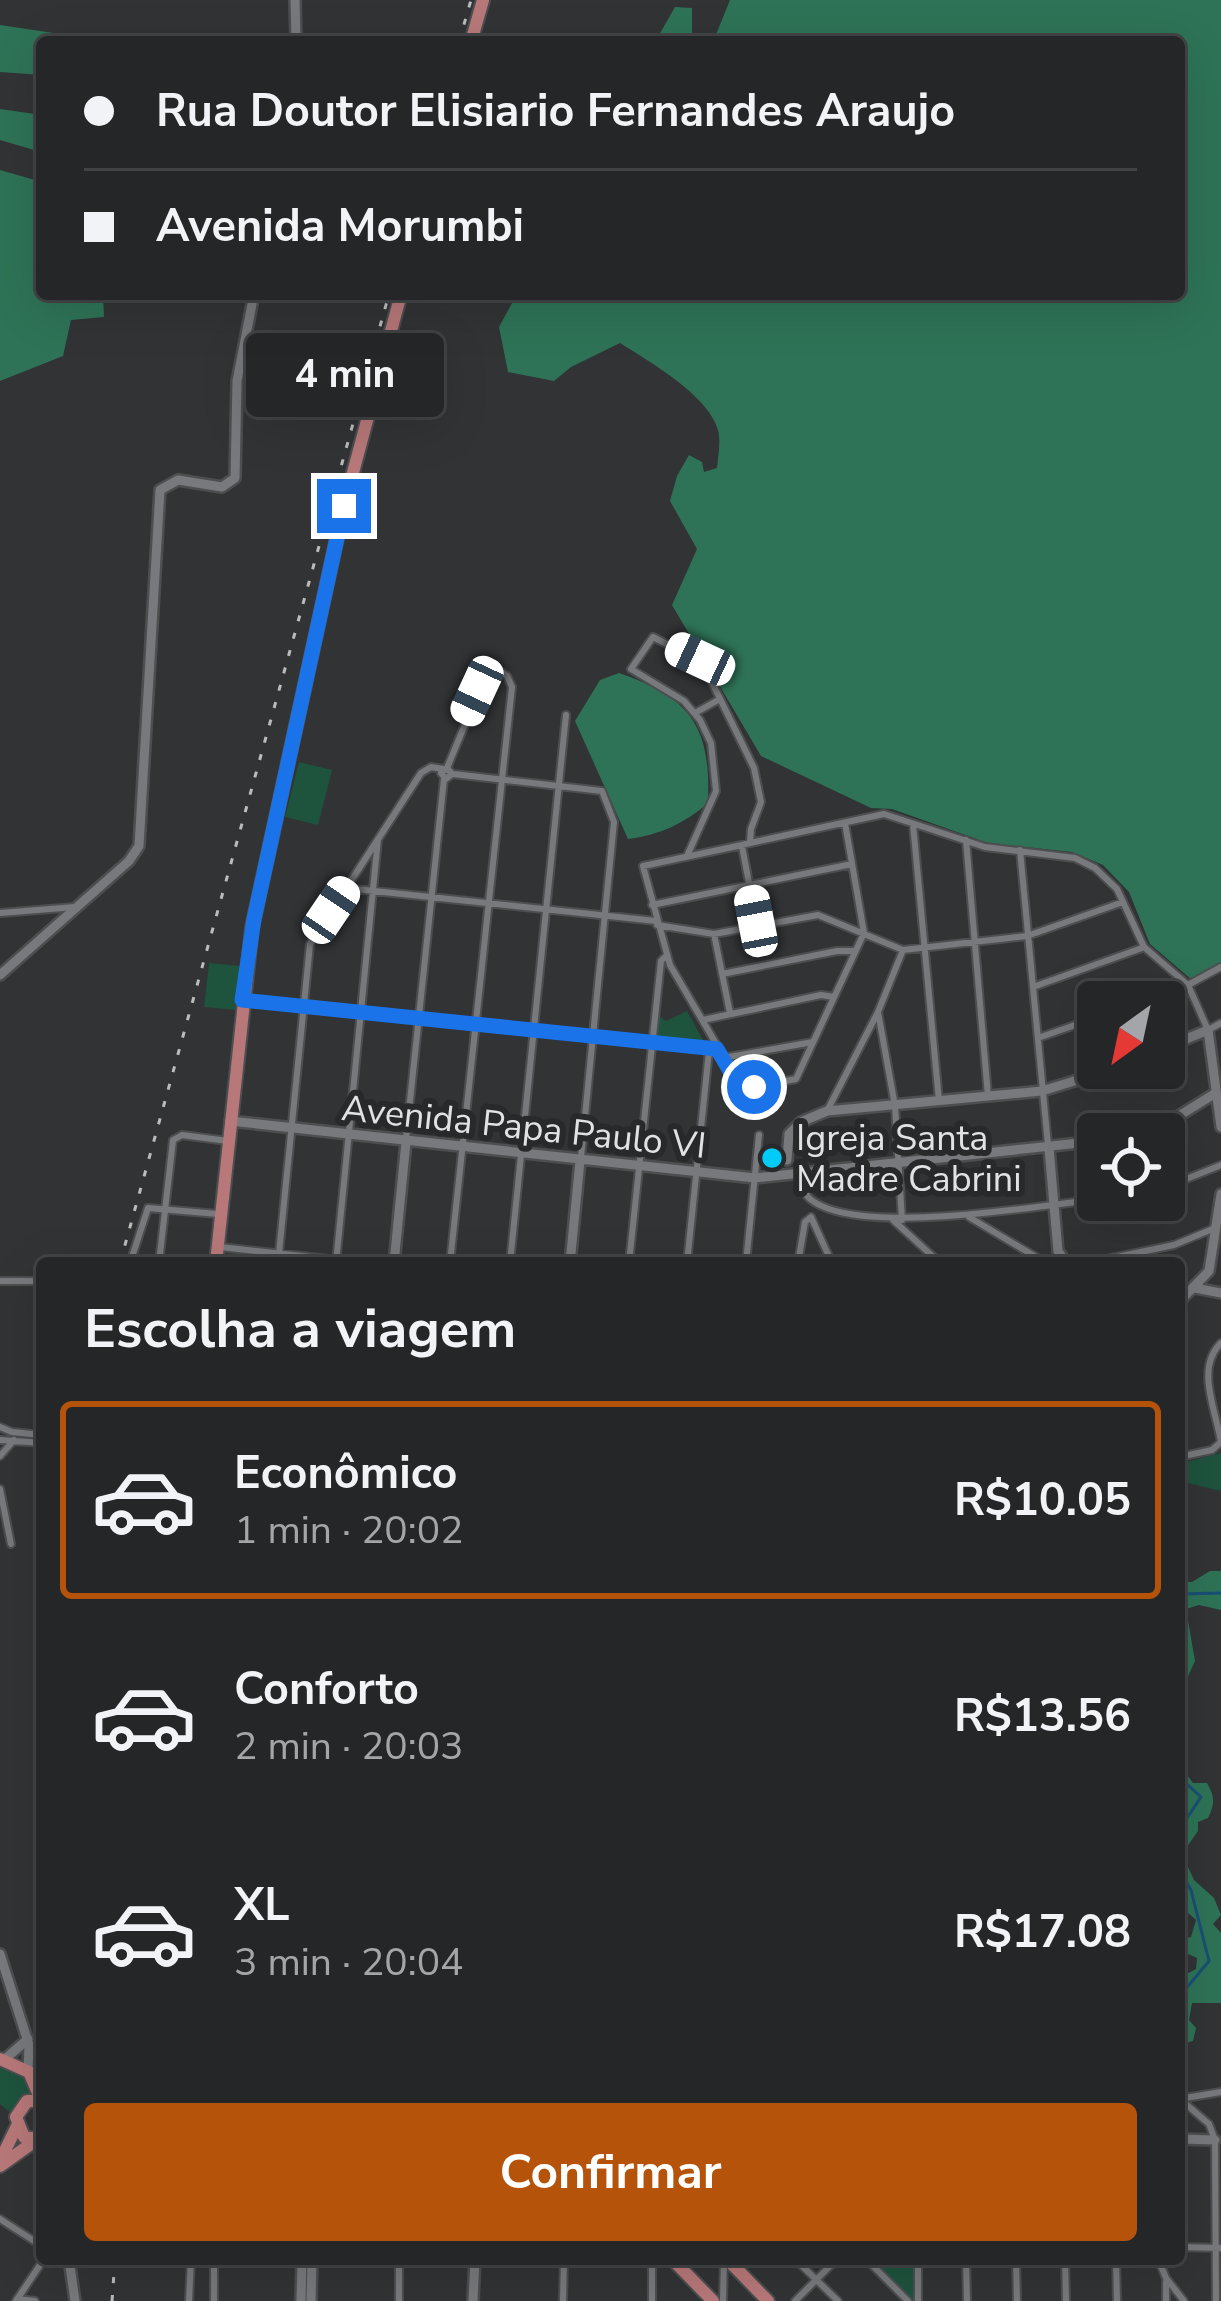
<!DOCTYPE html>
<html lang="pt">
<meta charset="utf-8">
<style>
body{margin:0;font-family:"Nunito Sans",sans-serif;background:#2d2e30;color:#f1f3f6;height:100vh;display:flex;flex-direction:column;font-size:45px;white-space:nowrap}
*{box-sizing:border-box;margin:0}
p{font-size:39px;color:#a3a5a8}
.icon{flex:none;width:66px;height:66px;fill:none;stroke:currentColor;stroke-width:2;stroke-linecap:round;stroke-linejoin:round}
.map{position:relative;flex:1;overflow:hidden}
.drawer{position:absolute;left:36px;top:1257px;width:1149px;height:1008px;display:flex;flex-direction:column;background:#252628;border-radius:12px;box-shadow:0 12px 48px #0002,0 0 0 3px #424345}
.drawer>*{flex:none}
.guide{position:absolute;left:36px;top:36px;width:1149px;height:264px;border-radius:12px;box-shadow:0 12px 48px #0002,0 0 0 3px #424345;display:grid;align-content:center;height:264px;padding:0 48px;background:#252628}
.needle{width:78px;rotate:213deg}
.fabs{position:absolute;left:1077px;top:981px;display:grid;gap:24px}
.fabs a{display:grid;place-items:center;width:108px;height:108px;border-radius:12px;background:#252628;box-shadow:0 12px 48px #0002,0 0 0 3px #424345;font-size:60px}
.end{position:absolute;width:54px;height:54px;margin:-27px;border:15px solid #1a73e8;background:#fff;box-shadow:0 0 0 6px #fff}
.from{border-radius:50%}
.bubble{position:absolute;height:84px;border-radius:12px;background:#252628;box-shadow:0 12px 48px #0002,0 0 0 3px #424345;font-size:39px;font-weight:700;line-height:84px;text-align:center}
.car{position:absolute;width:36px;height:72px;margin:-36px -18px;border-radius:15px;box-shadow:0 0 9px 3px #0007;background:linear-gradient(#fff 24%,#345 0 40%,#fff 0 76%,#345 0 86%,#fff 0)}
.guide b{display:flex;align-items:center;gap:42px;height:114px;font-size:45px}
.guide b+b{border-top:3px solid #424345}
.guide i{width:30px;height:30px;background:#f1f3f6}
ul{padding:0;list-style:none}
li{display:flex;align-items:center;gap:36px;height:198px;margin:0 24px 18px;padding:0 24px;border:6px solid transparent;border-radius:12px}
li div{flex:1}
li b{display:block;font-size:45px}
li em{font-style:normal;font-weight:700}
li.selected{border-color:#b45309}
li>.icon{width:108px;height:108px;stroke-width:1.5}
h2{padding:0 48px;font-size:54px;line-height:144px}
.primary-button{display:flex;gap:24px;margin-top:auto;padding:24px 48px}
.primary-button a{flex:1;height:138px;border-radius:12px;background:#b45309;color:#fff;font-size:48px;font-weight:700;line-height:138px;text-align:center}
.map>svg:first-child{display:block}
</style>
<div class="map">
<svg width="1221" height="2301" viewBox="0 0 1221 2301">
<rect width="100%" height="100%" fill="#313335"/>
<path fill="#1e533e" d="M299,762L332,770L318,825L285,817Z
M209,963L240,966L235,1010L204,1007Z
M687,1011L708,1049L655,1044L658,1015L666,1021Z
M1221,1453V1491L1179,1481V1464Z
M0,2063L21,2075L34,2095L20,2100L13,2115L0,2104Z
M868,2259H914V2299L909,2298Z"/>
<path fill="#2e7357" d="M730,0H1221V963L1192,980L1150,944L1129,892L1103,865L1072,852L988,843L892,809L871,808L761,756L672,605L697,549L670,501L677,476L689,455L702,462L704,472L717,468C718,457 721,442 718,430C708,395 650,362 620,343L571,367L554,381L508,372L499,327L517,294H1179V42H713Z
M675,7L692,8V42H655Z
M0,25L114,42H42V75L0,72Z
M0,109L42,115V148L34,150L0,140Z
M0,170L42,182V294H103L104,317L71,320L63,356L0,381Z
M619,673C691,698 711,726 708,803C684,824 659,835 628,839L575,721L600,680Z
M1210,1571H1221V1610L1199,1605L1186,1609L1195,1661L1179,1696V1582H1192Z
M1179,1764L1193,1783H1207C1215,1797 1215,1804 1208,1818L1198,1822V1831L1182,1854L1194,1880L1214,1898L1221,1915L1213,1924L1221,1933V2003H1192L1189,2020L1196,2028L1193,2041L1182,2044L1179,1978L1196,1969L1197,1958L1179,1950V1940L1191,1937L1196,1920L1179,1905Z"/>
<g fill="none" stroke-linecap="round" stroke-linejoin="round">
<path stroke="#194f75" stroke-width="3" d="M1179,1594L1221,1593
M1179,1777L1201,1797L1179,1830
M1179,1869L1191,1890L1209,1961L1179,1997"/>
<defs>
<path id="street" d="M695,713L720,699
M447,768L441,773L446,779L452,774L447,768L488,669L494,667L507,676L512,687L450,1263
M453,774L602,791L614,822L581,1157
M845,823L864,933L796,1079L754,1087L738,1081L670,965L643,866L742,845L750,843L884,814L985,847L1075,858L1095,868L1117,889L1144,947L1188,985L1208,1030L1221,1023
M913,824L939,1101
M966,840L988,1096
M742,846L757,925
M1020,850L1048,1145
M687,856L716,791L711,743L700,720L684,701L631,669L653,637L702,662L754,768L761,802L751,829L750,843
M346,888L656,921
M652,905L852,864
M0,913L75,907
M657,925L714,934L818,915L903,950L1027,936L1123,902
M714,934L730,1013
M722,974L837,951H855
M1033,987L1142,948
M244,1000L717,1049
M1139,1002L1188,985L1221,967
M878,1012L895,1106L902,1220
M703,1020L821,995L834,997
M1038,1038L1098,1017
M723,1058L813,1042
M828,1109L878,1012L903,950
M406,1139L444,779
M805,1172L807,1196C847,1239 1040,1206 1098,1199
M1164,1188L1221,1165
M969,1217L1046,1263
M893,1220L940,1263
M220,1247L365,1263
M130,1263L148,1208L218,1214
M159,1263L173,1140L182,1135L228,1141
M278,1263L310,944L421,773L431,767L443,769
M336,1263L378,839
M510,1263L566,715
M629,1263L661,961L666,956
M687,1263L709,1051
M746,1263L759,1135
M798,1263L805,1222L811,1217L832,1263
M1088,1263L1174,1245L1215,1228
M0,1281H42
M0,1427L12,1432L42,1435
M0,1440L42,1443
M0,1456L14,1440
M1179,1457L1212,1450L1221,1442C1216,1410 1195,1368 1221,1343
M0,1489L11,1544
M1179,2099L1221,2092
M1180,2099L1209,2124L1215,2140L1216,2301
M0,2219L42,2246
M1179,2247L1221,2248
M652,2259V2301
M795,2259L838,2301
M866,2259L908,2301
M918,2259V2301
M966,2259L967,2301
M1016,2259L1017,2301
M1065,2259L1066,2301
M1116,2259L1117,2301
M1158,2259L1166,2278L1184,2301
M1166,2282V2301
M17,2299L35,2301
M16,2301L44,2259
M189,2301L191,2259
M214,2301V2259
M399,2301V2259
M563,2301L564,2259
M723,2301L724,2259
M795,2301L837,2259"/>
<path id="secondary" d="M295,0L296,42
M0,975L129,861L139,846L160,490L178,480L222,487L235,478L237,381L254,294
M1164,1048L1208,1030L1221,1127
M230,1121L755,1178L1098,1141
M1143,1134L1169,1122L1214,1094
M1049,1148L1058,1251L1066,1263
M787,1160L789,1134L801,1122L827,1111L1042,1091L1116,1068
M394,1263L406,1142
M570,1263L580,1161
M1195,1288L1221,1293
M1179,1302L1209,1271L1221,1194
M0,1954L29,2045L28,2072
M4,2060L28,2039
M1179,2139L1215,2140
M69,2259L75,2301
M301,2301L302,2259
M311,2301L312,2259
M473,2301L475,2259"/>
<path id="primary" d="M471,42L483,0
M216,1263L252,928L344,506L401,294
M0,2059L29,2072L41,2100
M42,2101H27L16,2117L24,2137L42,2140
M0,2161L17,2126
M0,2166L35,2141
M672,2259L713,2301
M727,2259L768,2301"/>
</defs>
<use href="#street" stroke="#4d4e50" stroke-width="10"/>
<use href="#secondary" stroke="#4d4e50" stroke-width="14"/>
<use href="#primary" stroke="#4d4e50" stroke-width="16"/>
<use href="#street" stroke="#77797c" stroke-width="6"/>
<use href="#secondary" stroke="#77797c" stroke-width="9"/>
<use href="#primary" stroke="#b87879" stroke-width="12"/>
<path stroke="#babcbd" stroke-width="3" stroke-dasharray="6 12" stroke-linecap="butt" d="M459,42L471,0
M120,1263L389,294
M112,2301L115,2259"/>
</g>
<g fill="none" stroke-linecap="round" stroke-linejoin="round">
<path stroke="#1a73e8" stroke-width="15" d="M344,506L254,919L242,1000L717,1049L733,1076L754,1087"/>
</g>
<circle fill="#00cbf9" stroke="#27292b" stroke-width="4.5" cx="772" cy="1158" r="12"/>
<g text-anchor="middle" stroke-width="12" stroke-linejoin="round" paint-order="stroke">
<g font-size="36" fill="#e0e2e3" stroke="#27292b">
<text transform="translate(524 1126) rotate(6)" y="13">Avenida Papa Paulo VI</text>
</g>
<g font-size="36" fill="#e0e2e3" stroke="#27292b" text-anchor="start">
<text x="796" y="1150">Igreja Santa<tspan x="796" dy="41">Madre Cabrini</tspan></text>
</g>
</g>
</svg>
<div class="fabs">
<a><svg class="needle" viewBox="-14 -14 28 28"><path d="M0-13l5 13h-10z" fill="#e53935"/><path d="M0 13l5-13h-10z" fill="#a3a5a8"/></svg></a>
<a><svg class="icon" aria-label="locate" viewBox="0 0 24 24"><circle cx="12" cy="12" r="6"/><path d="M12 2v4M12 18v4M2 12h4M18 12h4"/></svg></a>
</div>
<i class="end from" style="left:754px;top:1087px"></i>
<i class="end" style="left:344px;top:506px"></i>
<div class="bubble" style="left:246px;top:333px;width:198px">4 min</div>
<i class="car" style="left:700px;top:659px;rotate:295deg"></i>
<i class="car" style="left:477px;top:691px;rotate:205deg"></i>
<i class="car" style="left:331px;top:910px;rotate:34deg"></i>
<i class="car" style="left:756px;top:921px;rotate:349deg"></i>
<div class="guide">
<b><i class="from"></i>Rua Doutor Elisiario Fernandes Araujo</b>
<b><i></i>Avenida Morumbi</b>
</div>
<section class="drawer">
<h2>Escolha a viagem</h2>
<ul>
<li class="selected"><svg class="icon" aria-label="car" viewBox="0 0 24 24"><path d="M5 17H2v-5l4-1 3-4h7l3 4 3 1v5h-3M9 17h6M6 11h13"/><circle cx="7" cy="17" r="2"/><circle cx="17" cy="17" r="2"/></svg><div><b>Econômico</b><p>1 min · 20:02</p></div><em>R$10.05</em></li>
<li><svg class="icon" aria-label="car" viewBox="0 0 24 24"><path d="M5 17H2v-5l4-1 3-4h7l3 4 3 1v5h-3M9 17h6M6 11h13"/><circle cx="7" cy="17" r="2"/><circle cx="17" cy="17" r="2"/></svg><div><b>Conforto</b><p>2 min · 20:03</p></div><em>R$13.56</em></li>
<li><svg class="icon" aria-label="car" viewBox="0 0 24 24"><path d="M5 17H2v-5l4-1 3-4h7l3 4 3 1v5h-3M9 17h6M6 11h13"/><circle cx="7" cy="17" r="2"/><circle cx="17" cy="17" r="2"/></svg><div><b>XL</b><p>3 min · 20:04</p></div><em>R$17.08</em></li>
</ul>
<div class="primary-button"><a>Confirmar</a></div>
</section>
</div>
